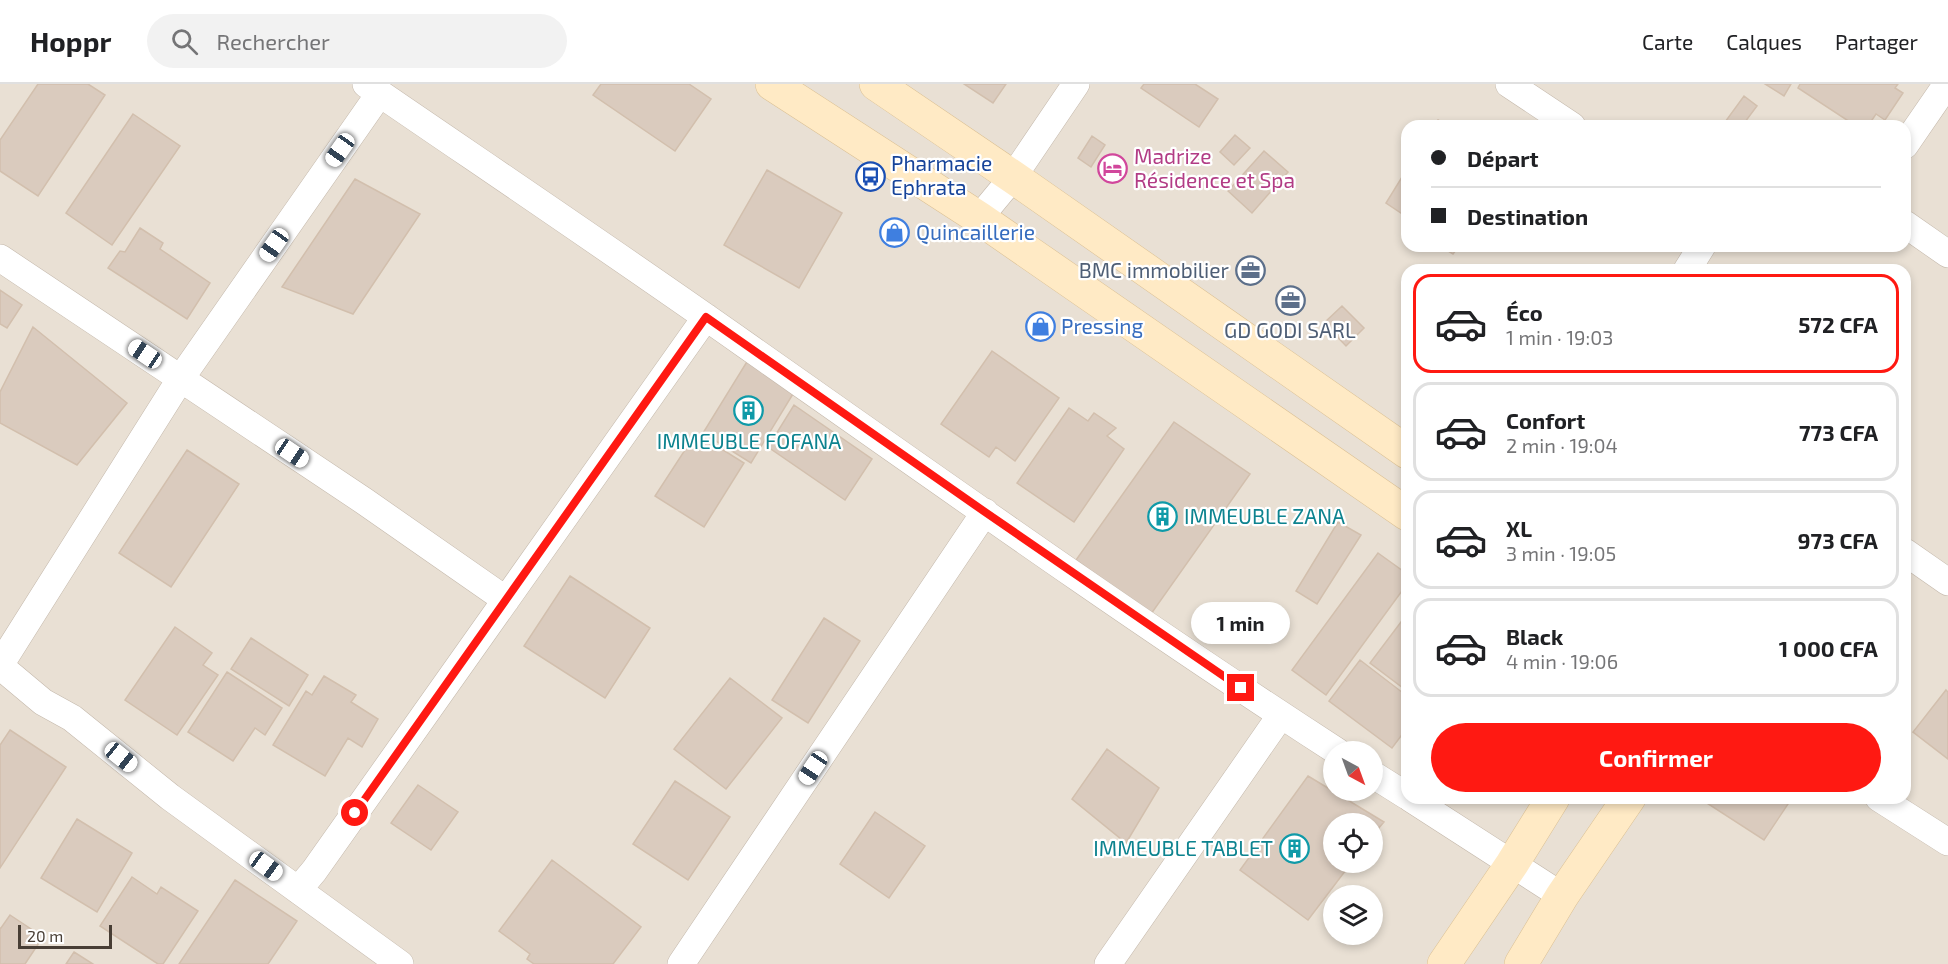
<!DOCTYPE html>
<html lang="fr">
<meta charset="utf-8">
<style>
body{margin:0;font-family:"Exo 2",sans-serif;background:#f2f2f2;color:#202124;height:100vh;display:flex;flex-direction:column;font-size:22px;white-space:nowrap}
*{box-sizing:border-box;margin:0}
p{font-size:20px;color:#757577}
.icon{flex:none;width:33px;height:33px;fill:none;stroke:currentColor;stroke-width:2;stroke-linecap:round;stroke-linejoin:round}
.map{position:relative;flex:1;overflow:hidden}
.details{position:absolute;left:1401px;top:180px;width:510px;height:540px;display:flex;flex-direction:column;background:#fff;border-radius:18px;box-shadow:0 3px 9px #0003}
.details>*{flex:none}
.hud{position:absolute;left:1401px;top:36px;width:510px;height:132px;border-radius:18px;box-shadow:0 3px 9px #0003;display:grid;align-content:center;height:132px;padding:0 30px;background:#fff}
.needle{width:39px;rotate:139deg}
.controls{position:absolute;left:1323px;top:657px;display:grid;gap:12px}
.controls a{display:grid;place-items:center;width:60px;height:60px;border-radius:50%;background:#fff;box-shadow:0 3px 9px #0003;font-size:30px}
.scale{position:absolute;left:18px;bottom:15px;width:94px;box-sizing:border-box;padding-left:6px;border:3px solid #483e35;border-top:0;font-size:16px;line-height:21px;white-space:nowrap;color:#483e35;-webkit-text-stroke:4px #fff;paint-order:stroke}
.end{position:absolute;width:27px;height:27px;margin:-14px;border:8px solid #ff1912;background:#fff;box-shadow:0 0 0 3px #fff}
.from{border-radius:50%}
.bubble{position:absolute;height:42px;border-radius:21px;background:#fff;box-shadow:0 3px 9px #0003;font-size:20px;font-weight:700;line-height:42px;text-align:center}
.car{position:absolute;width:18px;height:36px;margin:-18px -9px;border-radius:8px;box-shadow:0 0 4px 2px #0007;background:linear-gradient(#fff 24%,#345 0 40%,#fff 0 76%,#345 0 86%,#fff 0)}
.hud b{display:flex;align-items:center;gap:21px;height:57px;font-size:22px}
.hud b+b{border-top:2px solid #e0e0e0}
.hud i{width:15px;height:15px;background:#202124}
ul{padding:10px 0 0;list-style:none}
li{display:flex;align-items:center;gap:18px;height:99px;margin:0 12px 9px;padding:0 18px;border:3px solid #e0e0e0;border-radius:18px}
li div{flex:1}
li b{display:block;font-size:22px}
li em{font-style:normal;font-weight:700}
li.selected{border-color:#ff1912}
li>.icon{width:54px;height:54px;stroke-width:1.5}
.button{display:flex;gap:12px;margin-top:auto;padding:12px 30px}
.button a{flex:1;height:69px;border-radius:36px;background:#ff1912;color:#fff;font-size:24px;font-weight:700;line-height:69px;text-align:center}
header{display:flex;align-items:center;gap:36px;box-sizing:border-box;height:84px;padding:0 30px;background:#fff;border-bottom:2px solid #e0e0e0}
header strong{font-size:28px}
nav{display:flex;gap:33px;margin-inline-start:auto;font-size:21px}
.search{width:420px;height:54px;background:#f2f2f2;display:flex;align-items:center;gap:15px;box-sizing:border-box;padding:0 21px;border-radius:33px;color:#757577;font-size:22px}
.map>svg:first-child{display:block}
</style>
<header>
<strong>Hoppr</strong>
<div class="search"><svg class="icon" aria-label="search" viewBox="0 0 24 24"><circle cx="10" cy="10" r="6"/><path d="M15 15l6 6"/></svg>Rechercher</div>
<nav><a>Carte</a><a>Calques</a><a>Partager</a></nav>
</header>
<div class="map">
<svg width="1948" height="880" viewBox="0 0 1948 880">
<rect width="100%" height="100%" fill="#f4eee6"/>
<path fill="#e9e0d4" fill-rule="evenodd" d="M0,0H1948V880H0ZM1407,42H1905V162H1407ZM1407,186H1905V714H1407ZM1334,668H1372V706H1334ZM1334,740H1372V778H1334ZM1334,812H1372V850H1334Z"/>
<path fill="#dacbbe" stroke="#d2bfad" stroke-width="1.5" d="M38,0H88L105,11L38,112L0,87V56Z
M601,0H689L711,15L675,67L593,11Z
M964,0H1006L993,19Z
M1144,0H1195L1218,15L1199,43L1141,4Z
M1765,0H1791L1784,12Z
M1800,0H1898L1895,4L1903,9L1885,36L1876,30L1868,42H1856L1798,4Z
M1744,12L1757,22L1742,42H1730L1725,38Z
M133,30L180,62L112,161L66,129Z
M1438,36L1449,42H1434Z
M1235,51L1250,64L1234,81L1220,68Z
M1092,52L1105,61L1091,83L1078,74Z
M1264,67L1288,88L1252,129L1228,107Z
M1407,85V133L1386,119Z
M767,86L842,129L799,204L724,161Z
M355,95L420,130L353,230L282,203Z
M140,144L163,159L160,165L210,199L187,235L108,184L120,167L125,168Z
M1440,162H1459L1453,170Z
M0,206L22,221L7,244L0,240Z
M1342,222L1364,244L1346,262L1324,239Z
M33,243L127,319L77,381L0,339V308Z
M992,267L1059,314L1015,377L996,363L989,373L941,340Z
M748,276L796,305L751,379L703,349Z
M794,321L872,375L845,416L768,363Z
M1069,324L1088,337L1094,329L1116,344L1107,352L1124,365L1074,438L1017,399Z
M1174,338L1250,390L1151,530L1076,476Z
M696,349L744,379L704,443L655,412Z
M187,366L239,400L171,503L119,469Z
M1338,438L1361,451L1317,520L1296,507Z
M1378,469L1407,490V500L1326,611L1292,586Z
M570,492L650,544L605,614L524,562Z
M1407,530V607L1370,579Z
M824,534L860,557L808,639L772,616Z
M175,543L212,569L203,581L218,591L177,651L125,616Z
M251,554L308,591L289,622L231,585Z
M1360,576L1407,612V644L1392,664L1329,617Z
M227,588L282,624L265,651L255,644L233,677L188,648Z
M324,592L356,611L351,618L378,635L362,663L348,654L325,692L273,661L306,607L312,611Z
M730,594L782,634L726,705L674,665Z
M1946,606L1948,608V675L1913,648Z
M10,646L66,683L0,784V661Z
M1107,665L1159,704L1126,759L1072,715Z
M1308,692L1384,738L1372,752V740H1334V778H1352L1308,836L1240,786Z
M675,697L730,733L688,796L633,760Z
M418,701L458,728L431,766L391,739Z
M1699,714H1792L1764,756Z
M875,728L925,762L889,814L840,780Z
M77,735L132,769L97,828L41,794Z
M552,776L641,843L613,880H534L527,875L530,870L499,847Z
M132,793L157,810L161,803L198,827L163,880H158L100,842Z
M235,796L297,837L268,880H179Z
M10,831L43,853L25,880H0V844H1Z
M74,868L93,880H66Z"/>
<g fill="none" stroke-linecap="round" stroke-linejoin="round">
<defs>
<path id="street" d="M366,0C493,87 621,173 747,262C942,399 1137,538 1338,668
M1509,0L1572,42
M1905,61L1947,0
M979,134L1013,93L1076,0
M1905,140L1948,170
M0,174L364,417L506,516
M1687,186L1702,162
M1905,468L1948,498
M0,581L181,294L380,9
M0,582L43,618L72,634L170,713L400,880
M1372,690L1407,712
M1410,714L1562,812
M1879,714L1948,758
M298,806L314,787L706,233
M681,880L985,428
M1108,880L1281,631"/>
<path id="secondary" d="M772,0L979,134L1407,430
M876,0L1013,93L1407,368
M1444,880L1512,780L1553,714
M1521,880L1562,812L1629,714"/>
</defs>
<use href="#street" stroke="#c4b8ab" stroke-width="28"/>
<use href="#secondary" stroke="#dbc094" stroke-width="34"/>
<use href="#street" stroke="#fff" stroke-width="27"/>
<use href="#secondary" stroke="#ffeac5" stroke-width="33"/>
</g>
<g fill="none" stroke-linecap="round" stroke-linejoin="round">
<path stroke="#ff1912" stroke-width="8" d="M355,729L706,233L985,428L1241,604"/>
</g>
<defs>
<symbol id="hotel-ring" viewBox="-11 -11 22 22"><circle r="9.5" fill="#fff" stroke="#d1479c" stroke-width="1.5"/><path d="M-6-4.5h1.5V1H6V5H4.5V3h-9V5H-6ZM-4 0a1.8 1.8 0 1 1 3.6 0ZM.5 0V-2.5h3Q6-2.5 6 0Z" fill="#d1479c"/></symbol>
<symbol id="bus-ring" viewBox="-11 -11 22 22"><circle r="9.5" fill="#fff" stroke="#1a4fb4" stroke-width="1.5"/><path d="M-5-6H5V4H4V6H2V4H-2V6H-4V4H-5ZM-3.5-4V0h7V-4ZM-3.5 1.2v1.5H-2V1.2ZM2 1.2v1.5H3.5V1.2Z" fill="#1a4fb4"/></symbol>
<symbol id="shop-ring" viewBox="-11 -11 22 22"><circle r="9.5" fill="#fff" stroke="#3f7fe0" stroke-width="1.5"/><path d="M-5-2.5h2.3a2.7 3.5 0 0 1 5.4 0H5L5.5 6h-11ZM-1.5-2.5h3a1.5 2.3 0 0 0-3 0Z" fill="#3f7fe0"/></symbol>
<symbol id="office-ring" viewBox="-11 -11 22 22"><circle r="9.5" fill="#fff" stroke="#5c6f8a" stroke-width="1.5"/><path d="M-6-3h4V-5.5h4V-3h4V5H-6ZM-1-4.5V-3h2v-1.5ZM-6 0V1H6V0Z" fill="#5c6f8a"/></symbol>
<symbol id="building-ring" viewBox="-11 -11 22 22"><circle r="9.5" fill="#fff" stroke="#0f9aa8" stroke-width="1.5"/><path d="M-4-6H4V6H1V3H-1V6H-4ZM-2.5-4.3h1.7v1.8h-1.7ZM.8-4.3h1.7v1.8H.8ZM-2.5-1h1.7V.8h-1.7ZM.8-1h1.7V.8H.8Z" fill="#0f9aa8"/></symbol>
</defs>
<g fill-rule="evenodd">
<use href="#hotel-ring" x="1096" y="68" width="33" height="33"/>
<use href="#bus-ring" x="854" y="76" width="33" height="33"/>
<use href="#shop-ring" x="878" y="132" width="33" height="33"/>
<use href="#office-ring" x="1234" y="170" width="33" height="33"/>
<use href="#office-ring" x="1274" y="200" width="33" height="33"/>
<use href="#shop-ring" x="1024" y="226" width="33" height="33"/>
<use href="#building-ring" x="732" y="310" width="33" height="33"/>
<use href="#building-ring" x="1146" y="416" width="33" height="33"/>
<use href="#building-ring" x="1278" y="748" width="33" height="33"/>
</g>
<g text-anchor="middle" stroke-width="4.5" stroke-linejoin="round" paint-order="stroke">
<g font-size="21" fill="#b23c85" stroke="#fff" text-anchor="start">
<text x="1134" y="80">Madrize<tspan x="1134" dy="24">Résidence et Spa</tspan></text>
</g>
<g font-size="21" fill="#164399" stroke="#fff" text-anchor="start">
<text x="891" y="87">Pharmacie<tspan x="891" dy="24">Ephrata</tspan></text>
</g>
<g font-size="21" fill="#366cbe" stroke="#fff" text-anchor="start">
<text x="916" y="156">Quincaillerie</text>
<text x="1061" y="250">Pressing</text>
</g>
<g font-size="21" fill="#4e5e75" stroke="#fff" text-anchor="end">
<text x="1229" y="194">BMC immobilier</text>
<text x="1290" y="254" text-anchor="middle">GD GODI SARL</text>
</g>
<g font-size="21" fill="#0d838f" stroke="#fff">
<text x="749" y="365">IMMEUBLE FOFANA</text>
<text x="1184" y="440" text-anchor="start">IMMEUBLE ZANA</text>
<text x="1273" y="772" text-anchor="end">IMMEUBLE TABLET</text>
</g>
</g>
</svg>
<div class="controls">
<a><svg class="needle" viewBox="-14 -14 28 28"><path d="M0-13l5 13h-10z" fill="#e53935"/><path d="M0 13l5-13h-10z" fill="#757577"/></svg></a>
<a><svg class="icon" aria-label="locate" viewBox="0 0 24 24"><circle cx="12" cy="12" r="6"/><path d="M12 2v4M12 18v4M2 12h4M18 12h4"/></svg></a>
<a><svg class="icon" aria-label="layers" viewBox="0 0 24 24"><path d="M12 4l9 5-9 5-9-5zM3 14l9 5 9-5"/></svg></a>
</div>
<div class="scale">20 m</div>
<i class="end from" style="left:355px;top:729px"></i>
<i class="end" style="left:1241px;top:604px"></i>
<div class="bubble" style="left:1191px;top:518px;width:99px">1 min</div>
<i class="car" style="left:340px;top:66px;rotate:215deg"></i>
<i class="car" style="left:274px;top:161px;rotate:215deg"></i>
<i class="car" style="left:145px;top:270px;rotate:304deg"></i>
<i class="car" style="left:292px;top:369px;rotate:124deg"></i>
<i class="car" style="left:121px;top:673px;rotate:129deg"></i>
<i class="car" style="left:813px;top:684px;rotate:214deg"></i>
<i class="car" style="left:266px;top:782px;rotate:126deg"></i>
<div class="hud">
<b><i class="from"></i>Départ</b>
<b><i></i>Destination</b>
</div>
<section class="details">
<ul>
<li class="selected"><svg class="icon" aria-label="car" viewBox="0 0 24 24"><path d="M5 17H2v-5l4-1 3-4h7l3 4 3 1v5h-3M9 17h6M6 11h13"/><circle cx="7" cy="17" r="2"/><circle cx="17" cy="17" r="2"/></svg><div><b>Éco</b><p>1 min · 19:03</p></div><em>572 CFA</em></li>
<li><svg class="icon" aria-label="car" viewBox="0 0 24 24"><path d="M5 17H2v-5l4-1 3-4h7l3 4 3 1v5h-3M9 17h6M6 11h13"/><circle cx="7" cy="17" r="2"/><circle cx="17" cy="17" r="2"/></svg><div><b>Confort</b><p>2 min · 19:04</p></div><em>773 CFA</em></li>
<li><svg class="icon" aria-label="car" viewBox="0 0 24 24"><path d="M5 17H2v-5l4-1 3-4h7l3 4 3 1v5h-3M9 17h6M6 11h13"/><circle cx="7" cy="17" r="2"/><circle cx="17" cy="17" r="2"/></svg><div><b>XL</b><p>3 min · 19:05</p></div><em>973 CFA</em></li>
<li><svg class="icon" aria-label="car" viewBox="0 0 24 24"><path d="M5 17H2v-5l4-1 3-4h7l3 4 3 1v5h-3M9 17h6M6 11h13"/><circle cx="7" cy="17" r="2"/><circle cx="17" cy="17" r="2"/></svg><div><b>Black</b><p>4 min · 19:06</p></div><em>1 000 CFA</em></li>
</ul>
<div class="button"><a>Confirmer</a></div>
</section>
</div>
